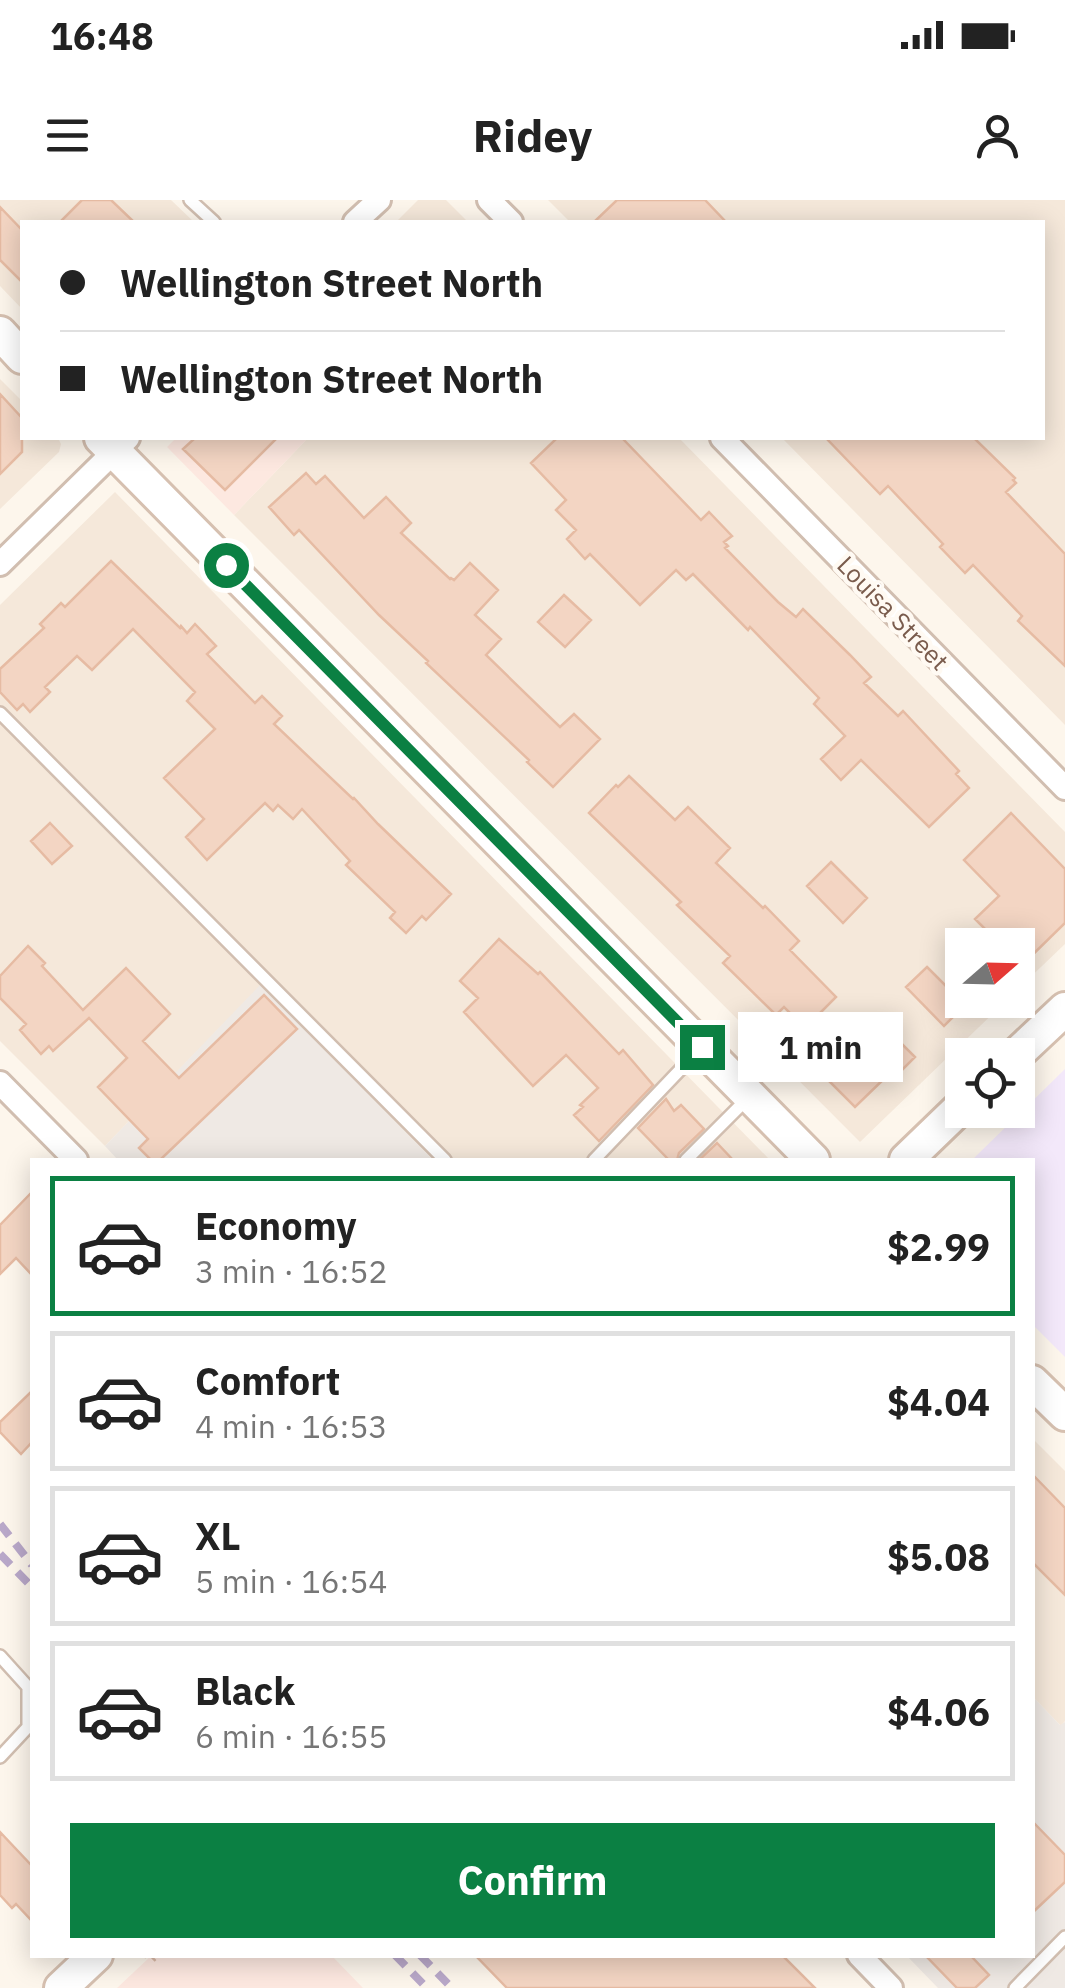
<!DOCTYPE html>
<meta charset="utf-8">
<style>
body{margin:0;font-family:"IBM Plex Sans",sans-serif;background:#f2f2f2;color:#222;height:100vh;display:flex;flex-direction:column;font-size:38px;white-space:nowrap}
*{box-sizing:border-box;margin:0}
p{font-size:32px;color:#767676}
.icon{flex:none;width:55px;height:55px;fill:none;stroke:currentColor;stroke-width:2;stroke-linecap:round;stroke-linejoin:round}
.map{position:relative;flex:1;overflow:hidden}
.panel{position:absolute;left:30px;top:958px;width:1005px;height:800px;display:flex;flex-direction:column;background:#fff;border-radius:0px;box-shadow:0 5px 25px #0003}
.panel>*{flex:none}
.hud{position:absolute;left:20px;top:20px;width:1025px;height:220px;border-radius:0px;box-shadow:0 5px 25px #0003;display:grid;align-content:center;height:220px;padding:0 40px;background:#fff}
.needle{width:65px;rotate:70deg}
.buttons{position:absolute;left:945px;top:728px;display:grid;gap:20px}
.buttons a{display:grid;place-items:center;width:90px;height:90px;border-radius:0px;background:#fff;box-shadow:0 5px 25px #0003;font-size:50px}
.end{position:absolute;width:45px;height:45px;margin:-22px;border:12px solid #0b8043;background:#fff;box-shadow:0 0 0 5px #fff}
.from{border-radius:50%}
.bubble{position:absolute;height:70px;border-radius:0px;background:#fff;box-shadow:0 5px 25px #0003;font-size:32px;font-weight:700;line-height:70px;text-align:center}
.hud b{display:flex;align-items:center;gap:35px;height:95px;font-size:38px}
.hud b+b{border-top:2px solid #e0e0e0}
.hud i{width:25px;height:25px;background:#222}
ul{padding:18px 0 0;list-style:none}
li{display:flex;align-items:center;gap:30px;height:140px;margin:0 20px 15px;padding:0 20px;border:5px solid #e0e0e0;border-radius:0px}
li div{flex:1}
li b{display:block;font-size:38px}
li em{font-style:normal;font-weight:700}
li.selected{border-color:#0b8043}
li>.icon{width:90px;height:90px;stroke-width:1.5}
.cta{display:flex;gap:20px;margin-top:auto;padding:20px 40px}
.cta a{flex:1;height:115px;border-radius:0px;background:#0b8043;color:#fff;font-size:40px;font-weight:700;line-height:115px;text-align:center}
.status{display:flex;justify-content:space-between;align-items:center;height:70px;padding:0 50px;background:#fff;direction:ltr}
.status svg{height:28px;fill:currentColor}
header{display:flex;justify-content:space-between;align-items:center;height:130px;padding:0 40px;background:#fff;font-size:45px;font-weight:700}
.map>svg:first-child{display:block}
</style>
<div class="status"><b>16:48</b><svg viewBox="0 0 49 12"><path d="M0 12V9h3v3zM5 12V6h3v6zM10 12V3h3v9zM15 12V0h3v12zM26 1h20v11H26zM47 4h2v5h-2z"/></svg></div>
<header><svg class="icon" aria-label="menu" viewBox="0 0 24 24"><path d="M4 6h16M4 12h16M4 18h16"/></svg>Ridey<svg class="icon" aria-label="person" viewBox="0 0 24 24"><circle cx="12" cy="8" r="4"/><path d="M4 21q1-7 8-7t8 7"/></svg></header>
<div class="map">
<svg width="1065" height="1788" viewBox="0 0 1065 1788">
<rect width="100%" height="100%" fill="#fdf6ec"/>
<path fill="#f5e8da" d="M0,0H171L194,22H22V109L0,86Z
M418,0H446L468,22H396Z
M548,0H1065V525L782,238H1042V22H570Z
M0,179L22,201V238H58L61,244L59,252L0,309Z
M308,238H679L1065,632V744L1018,789V745H962V800H1007L860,942L234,315Z
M115,292L770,960H433L261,785L105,946L0,841V405Z
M1032,1238L1065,1271V1521L1061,1526L1033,1497Z"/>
<path fill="#fde8e0" d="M176,238H308L234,315L167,247Z
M152,1755H331L363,1788H117Z"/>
<path fill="#efe9e4" d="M261,784L433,960H118L105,946Z
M1033,1497L1060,1525L1065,1522V1788H938L906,1755H1032Z"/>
<path fill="#f3e8fa" d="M1065,869V1157L1033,1125L1032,960H972Z"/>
<path fill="#f3d5c3" stroke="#e6bba3" stroke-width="2.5" d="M82,0H111L134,22H60Z
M617,0H705L726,22H594Z
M0,7L22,30V82L0,60Z
M0,194L22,218V252L0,274Z
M195,238H277L225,290L183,249Z
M557,238H622L701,320L709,312L732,336L724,342L728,346L725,348L778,402L796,417L803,409L850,455L871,477L864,483L898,516L903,511L959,571L956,574L969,588L929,627L861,560L841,580L821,559L845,536L814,504L819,498L750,427L748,430L693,374L686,380L676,370L640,405L590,354L585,359L567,339L576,330L556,310L566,300L531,263Z
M826,238H974L1015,278L1013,280L1016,283L1006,292L1065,354V466L1018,421L1022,416L973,365L965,373L940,347L943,344L888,286L880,294Z
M306,273L316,284L325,276L364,318L386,297L411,323L401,333L450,379L451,378L454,380L470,363L498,390L475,415L501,439L486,455L560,527L574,514L600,539L553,587L527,562L529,560L426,463L428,461L379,415L299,330L294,335L269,307Z
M111,361L180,428L181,426L187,433L195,424L216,446L207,454L255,503L262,496L282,516L274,524L353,599L354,598L378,624L451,694L426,720L422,716L406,733L390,718L395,712L346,665L350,661L302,609L293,619L278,605L273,611L265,603L207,660L186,637L204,619L164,578L215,529L187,501L195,492L133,429L92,470L77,456L45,487L50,492L30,512L23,504L17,510L0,492V469L44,428L40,424L61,403L65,407Z
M564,395L591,420L565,447L538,422Z
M629,576L675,620L688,607L730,648L716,663L763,708L765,706L799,741L790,750L836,797L821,812L854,844L878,820L915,857L894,878L889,874L855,907L817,869L832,855L784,807L776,815L723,763L730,756L677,705L681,702L589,613L616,585L618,587Z
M1011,613L1065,669V723L1018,769V745H1001L975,719L999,696L964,660Z
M50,623L72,646L52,664L31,641Z
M831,662L867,698L843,723L807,686Z
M499,739L538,774L540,772L619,854L623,850L653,885L599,941L574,915L583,907L580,905L598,888L566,855L533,886L464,812L478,798L460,781Z
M28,746L45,763L42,766L83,810L126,768L170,814L143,841L179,878L264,795L297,829L160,960H151L139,948L148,939L98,887L127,858L89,818L53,851L49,846L41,854L20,830L26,824L0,798V776Z
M927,767L965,805L944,826L906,787Z
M666,899L674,911L681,905L704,929L679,953L677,960H669L638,928Z
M717,943L733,960H699Z
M32,992V1075L16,1058L0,1074V1025Z
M32,1191V1242L21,1254L0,1232V1222Z
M1032,1274L1065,1308V1395L1032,1362Z
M1032,1621L1065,1655V1682L1032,1713Z
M0,1632L32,1666V1721L16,1704L12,1708L0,1695Z
M475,1755H782L815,1788H507Z
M925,1755H970L989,1775L975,1788H957Z"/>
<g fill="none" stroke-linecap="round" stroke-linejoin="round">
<defs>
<path id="lane" d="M190,0L214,22
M0,513L445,960
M594,960L699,850
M686,960L746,900
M0,1456L28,1487V1527L0,1557
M1015,1788L1065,1737"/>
<path id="street" d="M489,0L511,22
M355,22L379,0
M722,238L1065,588
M0,364L128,238
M0,883L76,960
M859,1755L891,1788"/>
<path id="secondary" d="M0,133L22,157
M101,238L813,960
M1016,855L1065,809
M906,960L962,906
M1032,1182L1065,1214
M61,1788L96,1755"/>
</defs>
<use href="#lane" stroke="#d1beb0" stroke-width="16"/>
<use href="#street" stroke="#d1beb0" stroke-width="28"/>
<use href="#secondary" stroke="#d6c0b0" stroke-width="38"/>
<path stroke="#d9b8a5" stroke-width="5" stroke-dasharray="2.5 8" stroke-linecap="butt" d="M145,1755L152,1761L158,1755"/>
<use href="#lane" stroke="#fff" stroke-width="11"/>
<use href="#street" stroke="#fff" stroke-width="22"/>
<use href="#secondary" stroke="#fff" stroke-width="32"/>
<path stroke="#b9a8c9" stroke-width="8" stroke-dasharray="15 10" stroke-linecap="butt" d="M0,1324L32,1365
M0,1354L32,1387
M395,1755L427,1788
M420,1755L452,1788"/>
</g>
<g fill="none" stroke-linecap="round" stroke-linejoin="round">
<path stroke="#0b8043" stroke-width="12" d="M226,365L702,847"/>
</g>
<g text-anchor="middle" stroke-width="9" stroke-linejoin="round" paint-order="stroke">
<g font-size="25" fill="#7a5c4d" stroke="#fffaf3">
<text transform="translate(893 413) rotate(46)" y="9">Louisa Street</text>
</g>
</g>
</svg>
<div class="buttons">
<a><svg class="needle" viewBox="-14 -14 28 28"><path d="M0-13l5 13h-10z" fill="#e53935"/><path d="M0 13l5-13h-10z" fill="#767676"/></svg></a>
<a><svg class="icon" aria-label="locate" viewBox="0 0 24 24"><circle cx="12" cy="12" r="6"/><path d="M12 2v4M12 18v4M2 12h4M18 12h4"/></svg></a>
</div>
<i class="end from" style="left:226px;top:365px"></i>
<i class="end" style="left:702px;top:847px"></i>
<div class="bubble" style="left:738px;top:812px;width:165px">1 min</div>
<div class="hud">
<b><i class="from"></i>Wellington Street North</b>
<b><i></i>Wellington Street North</b>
</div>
<section class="panel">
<ul>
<li class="selected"><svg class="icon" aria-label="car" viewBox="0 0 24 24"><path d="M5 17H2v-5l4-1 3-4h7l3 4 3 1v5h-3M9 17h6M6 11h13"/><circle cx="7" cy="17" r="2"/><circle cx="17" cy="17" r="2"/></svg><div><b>Economy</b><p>3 min · 16:52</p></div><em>$2.99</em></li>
<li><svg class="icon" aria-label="car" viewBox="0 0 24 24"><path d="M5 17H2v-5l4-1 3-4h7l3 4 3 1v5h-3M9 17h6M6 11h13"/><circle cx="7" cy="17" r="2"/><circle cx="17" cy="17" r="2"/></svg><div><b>Comfort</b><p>4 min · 16:53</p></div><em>$4.04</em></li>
<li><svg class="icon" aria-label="car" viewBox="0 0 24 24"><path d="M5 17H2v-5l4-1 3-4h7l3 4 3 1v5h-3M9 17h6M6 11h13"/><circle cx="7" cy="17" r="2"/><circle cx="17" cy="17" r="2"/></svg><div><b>XL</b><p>5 min · 16:54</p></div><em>$5.08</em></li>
<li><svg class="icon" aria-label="car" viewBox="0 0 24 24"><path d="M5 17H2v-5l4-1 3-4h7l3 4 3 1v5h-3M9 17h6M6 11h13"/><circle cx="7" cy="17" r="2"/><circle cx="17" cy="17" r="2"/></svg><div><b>Black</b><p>6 min · 16:55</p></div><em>$4.06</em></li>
</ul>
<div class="cta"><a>Confirm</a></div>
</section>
</div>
